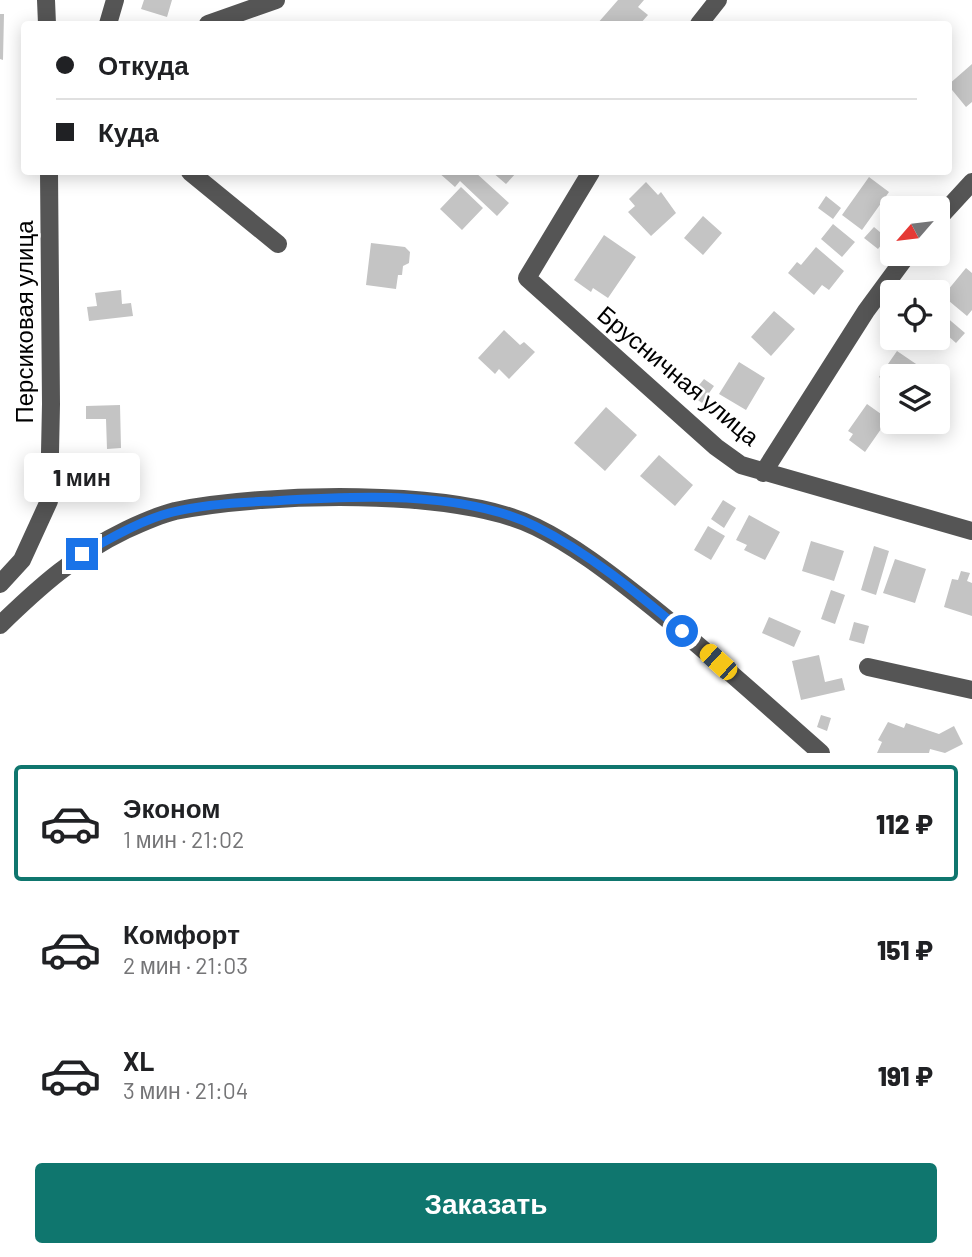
<!DOCTYPE html>
<html lang="ru">
<meta charset="utf-8">
<style>
body{margin:0;font-family:Barlow,sans-serif;background:#f2f2f2;color:#202124;height:100vh;display:flex;flex-direction:column;font-size:26px;white-space:nowrap}
*{box-sizing:border-box;margin:0}
p{font-size:23px;color:#757577}
.icon{flex:none;width:38px;height:38px;fill:none;stroke:currentColor;stroke-width:2;stroke-linecap:round;stroke-linejoin:round}
.map{position:relative;height:753px;overflow:hidden}
.details{display:flex;flex-direction:column;background:#fff;flex:1}
.details>*{flex:none}
.guide{position:absolute;left:21px;top:21px;width:931px;height:154px;border-radius:7px;box-shadow:0 4px 18px #0003;display:grid;align-content:center;height:154px;padding:0 35px;background:#fff}
.needle{width:46px;rotate:242deg}
.controls{position:absolute;left:880px;top:196px;display:grid;gap:14px}
.controls a{display:grid;place-items:center;width:70px;height:70px;border-radius:7px;background:#fff;box-shadow:0 4px 18px #0003;font-size:35px}
.end{position:absolute;width:32px;height:32px;margin:-16px;border:9px solid #1a73e8;background:#fff;box-shadow:0 0 0 4px #fff}
.from{border-radius:50%}
.bubble{position:absolute;height:49px;border-radius:7px;background:#fff;box-shadow:0 4px 18px #0003;font-size:23px;font-weight:800;line-height:49px;text-align:center}
.car{position:absolute;width:21px;height:42px;margin:-21px -10px;border-radius:9px;box-shadow:0 0 5px 2px #0007;background:linear-gradient(#f5c518 24%,#345 0 40%,#f5c518 0 76%,#345 0 86%,#f5c518 0)}
.guide b{display:flex;align-items:center;gap:24px;height:66px;font-size:26px}
.guide b+b{border-top:2px solid #e0e0e0}
.guide i{width:18px;height:18px;background:#202124}
ul{padding:12px 0 0;list-style:none}
li{display:flex;align-items:center;gap:21px;height:116px;margin:0 14px 10px;padding:0 21px;border:4px solid transparent;border-radius:7px}
li div{flex:1}
li b{display:block;font-size:26px}
li em{font-style:normal;font-weight:800}
li.selected{border-color:#0f766e}
li>.icon{width:63px;height:63px;stroke-width:1.5}
.action{display:flex;gap:14px;margin-top:auto;padding:14px 35px}
.action a{flex:1;height:80px;border-radius:7px;background:#0f766e;color:#fff;font-size:28px;font-weight:800;line-height:80px;text-align:center}
.map>svg:first-child{display:block}
</style>
<div class="map">
<svg width="972" height="753" viewBox="0 0 972 753">
<rect width="100%" height="100%" fill="#fff"/>
<path fill="#c4c4c4" d="M144,0H172L167,17L141,9Z
M618,0H644L638,7L648,15L640,24H597Z
M0,14H4L3,60L0,59Z
M972,64V102L966,107L948,85Z
M438,172H475L509,203L497,216L460,181L455,187Z
M492,172H517L506,184Z
M869,177L889,192L862,230L842,215Z
M646,182L658,195L661,192L676,213L651,236L628,212L635,206L629,199Z
M461,187L483,208L462,230L440,209Z
M826,196L841,208L833,219L818,208Z
M703,216L722,233L703,255L684,238Z
M833,224L855,242L842,257L821,239Z
M874,227L887,238L878,249L864,238Z
M604,235L636,257L608,298L593,288L591,292L574,280Z
M371,243L405,247L410,252L409,263L403,266L402,275H398L396,289L366,285Z
M816,247L844,271L829,290L822,285L814,295L788,273L797,262L801,265Z
M966,268L972,273V310L967,316L943,296Z
M121,290L122,304L131,303L133,316L89,321L87,307L97,306L95,293Z
M938,310L965,333L956,343L938,327Z
M774,311L795,329L771,356L751,337Z
M504,330L520,345L524,342L535,352L509,379L499,369L495,374L478,358Z
M897,351L919,366L912,376H892V394L880,385L883,380L879,377Z
M739,362L765,378L746,410L719,394Z
M704,379L714,386L702,403L691,395Z
M867,404L888,419L865,452L849,440L853,434L848,431Z
M120,405L121,448L107,449L106,419H86V406Z
M606,407L637,435L605,471L574,443Z
M659,455L693,485L675,506L640,476Z
M723,500L736,508L724,528L711,519Z
M749,515L780,532L765,560L744,550L747,545L736,540Z
M708,526L725,536L711,560L694,550Z
M811,541L844,551L834,581L802,571Z
M874,546L889,551L876,595L861,590Z
M895,559L926,569L915,603L883,593Z
M961,571L970,573L967,581L972,583V616L944,607L952,579L958,580Z
M831,590L845,595L835,624L821,619Z
M769,617L801,631L794,647L762,633Z
M854,622L869,626L864,644L849,640Z
M819,655L825,682L842,678L845,690L801,700L792,661Z
M821,715L831,718L827,731L817,727Z
M888,722L904,728L906,723L939,734L954,726L963,744L945,753L930,749L929,753H877L882,742L878,740Z"/>
<g fill="none" stroke-linecap="round" stroke-linejoin="round">
<path stroke="#555" stroke-width="18" d="M46,0L47,24
M108,24L115,0
M208,24L276,0
M699,24L718,0
M190,172L278,244
M591,172L527,278L716,447L741,465L972,531
M938,219L972,182
M763,473L866,311L908,254
M0,584L22,560L49,501L51,404L49,172
M0,625C39,587 76,554 126,530C141,523 159,515 175,511C263,493 456,487 536,527C573,545 608,572 641,598C703,647 762,701 821,753
M868,667L972,690"/>
</g>
<g fill="none" stroke-linecap="round" stroke-linejoin="round">
<path stroke="#1a73e8" stroke-width="9" d="M82,554C111,538 141,520 173,512C206,504 240,502 273,501C353,496 462,490 535,526C589,553 637,593 682,631"/>
</g>
<g text-anchor="middle" stroke-width="5" stroke-linejoin="round" paint-order="stroke">
<g font-size="24" fill="#000" stroke="#fff">
<text transform="translate(25 322) rotate(-90)" y="8">Персиковая улица</text>
<text transform="translate(678 376) rotate(40)" y="8">Брусничная улица</text>
</g>
</g>
</svg>
<div class="controls">
<a><svg class="needle" viewBox="-14 -14 28 28"><path d="M0-13l5 13h-10z" fill="#e53935"/><path d="M0 13l5-13h-10z" fill="#757577"/></svg></a>
<a><svg class="icon" aria-label="locate" viewBox="0 0 24 24"><circle cx="12" cy="12" r="6"/><path d="M12 2v4M12 18v4M2 12h4M18 12h4"/></svg></a>
<a><svg class="icon" aria-label="layers" viewBox="0 0 24 24"><path d="M12 4l9 5-9 5-9-5zM3 14l9 5 9-5"/></svg></a>
</div>
<i class="end from" style="left:682px;top:631px"></i>
<i class="end" style="left:82px;top:554px"></i>
<div class="bubble" style="left:24px;top:453px;width:116px">1 мин</div>
<i class="car" style="left:718px;top:662px;rotate:312deg"></i>
<div class="guide">
<b><i class="from"></i>Откуда</b>
<b><i></i>Куда</b>
</div>
</div>
<section class="details">
<ul>
<li class="selected"><svg class="icon" aria-label="car" viewBox="0 0 24 24"><path d="M5 17H2v-5l4-1 3-4h7l3 4 3 1v5h-3M9 17h6M6 11h13"/><circle cx="7" cy="17" r="2"/><circle cx="17" cy="17" r="2"/></svg><div><b>Эконом</b><p>1 мин · 21:02</p></div><em>112 ₽</em></li>
<li><svg class="icon" aria-label="car" viewBox="0 0 24 24"><path d="M5 17H2v-5l4-1 3-4h7l3 4 3 1v5h-3M9 17h6M6 11h13"/><circle cx="7" cy="17" r="2"/><circle cx="17" cy="17" r="2"/></svg><div><b>Комфорт</b><p>2 мин · 21:03</p></div><em>151 ₽</em></li>
<li><svg class="icon" aria-label="car" viewBox="0 0 24 24"><path d="M5 17H2v-5l4-1 3-4h7l3 4 3 1v5h-3M9 17h6M6 11h13"/><circle cx="7" cy="17" r="2"/><circle cx="17" cy="17" r="2"/></svg><div><b>XL</b><p>3 мин · 21:04</p></div><em>191 ₽</em></li>
</ul>
<div class="action"><a>Заказать</a></div>
</section>
